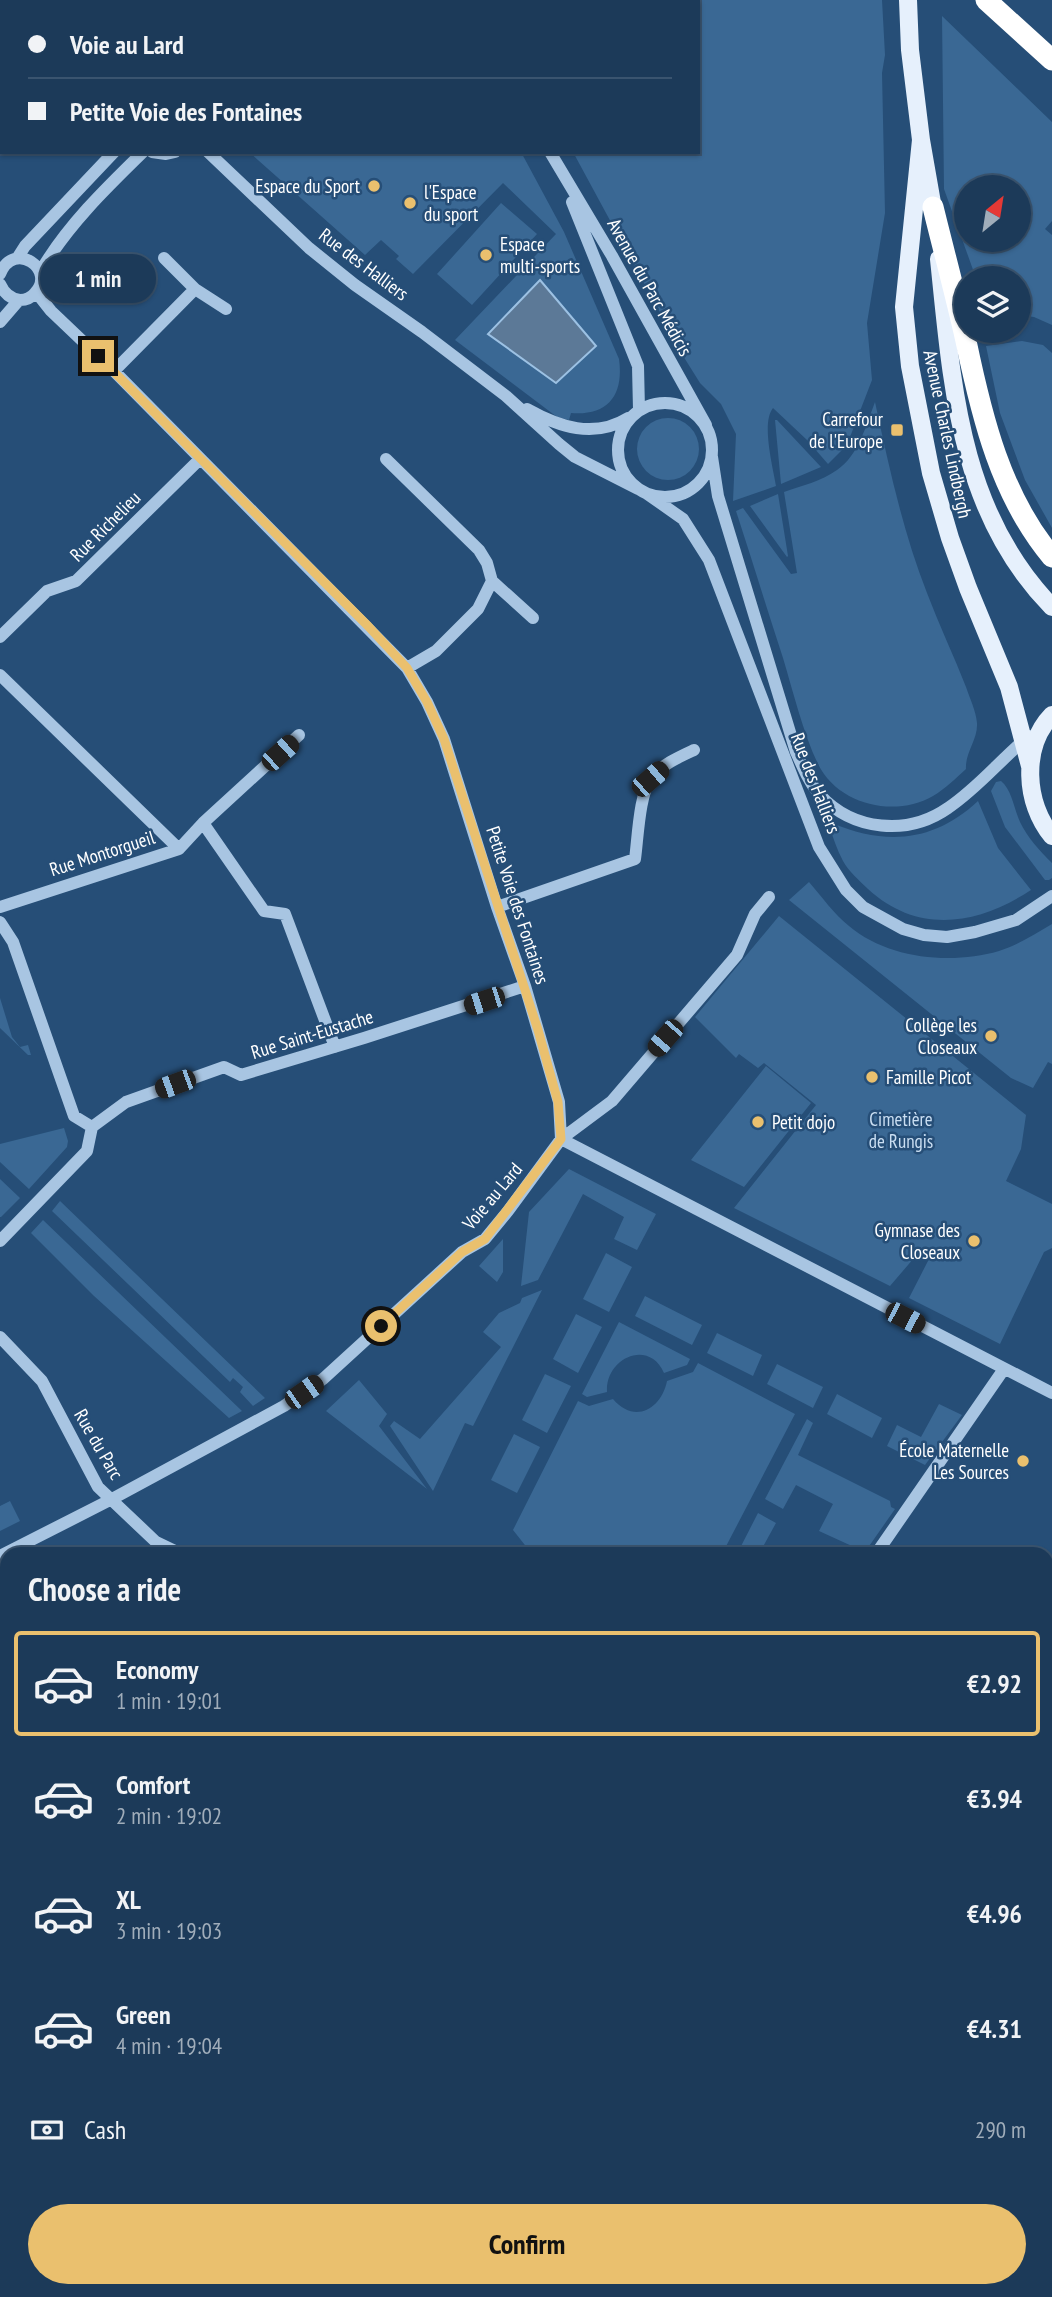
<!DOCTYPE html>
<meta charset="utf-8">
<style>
body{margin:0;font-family:"PT Sans Narrow",sans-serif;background:#294562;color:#f1f3f6;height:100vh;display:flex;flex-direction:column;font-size:26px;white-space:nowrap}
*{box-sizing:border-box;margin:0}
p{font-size:23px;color:#a0adba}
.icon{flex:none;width:38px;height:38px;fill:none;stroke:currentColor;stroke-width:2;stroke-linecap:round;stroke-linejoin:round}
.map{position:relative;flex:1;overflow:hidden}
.sheet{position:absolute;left:0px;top:1547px;width:1054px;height:751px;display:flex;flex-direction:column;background:#1c3a59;border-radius:21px 21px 0 0;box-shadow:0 2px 5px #0004,0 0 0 2px #3a546f}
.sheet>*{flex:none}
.guide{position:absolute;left:0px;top:0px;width:700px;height:154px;box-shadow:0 2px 5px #0004,0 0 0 2px #3a546f;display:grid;align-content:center;height:154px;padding:0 28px;background:#1c3a59}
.needle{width:46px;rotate:30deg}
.controls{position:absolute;left:954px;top:175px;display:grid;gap:14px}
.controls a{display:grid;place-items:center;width:77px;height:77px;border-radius:50%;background:#1c3a59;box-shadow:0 2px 5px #0004,0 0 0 2px #3a546f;font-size:35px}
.end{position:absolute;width:32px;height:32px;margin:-16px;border:9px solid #eac06e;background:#111;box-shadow:0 0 0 4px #111}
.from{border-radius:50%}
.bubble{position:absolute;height:49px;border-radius:24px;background:#1c3a59;box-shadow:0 2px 5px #0004,0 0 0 2px #3a546f;font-size:23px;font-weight:800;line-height:49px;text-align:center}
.car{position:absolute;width:21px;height:42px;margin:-21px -10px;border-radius:9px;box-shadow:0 0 5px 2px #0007;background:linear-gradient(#222 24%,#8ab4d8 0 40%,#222 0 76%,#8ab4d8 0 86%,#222 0)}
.guide b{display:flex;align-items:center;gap:24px;height:66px;font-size:26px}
.guide b+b{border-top:2px solid #3a546f}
.guide i{width:18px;height:18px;background:#f1f3f6}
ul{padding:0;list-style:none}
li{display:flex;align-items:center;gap:21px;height:105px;margin:0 14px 10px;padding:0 14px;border:4px solid transparent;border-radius:7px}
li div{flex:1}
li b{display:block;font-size:26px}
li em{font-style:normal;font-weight:800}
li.current{border-color:#eac06e}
li>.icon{width:63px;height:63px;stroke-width:1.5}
h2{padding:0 28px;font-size:32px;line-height:84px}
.pay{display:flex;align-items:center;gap:18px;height:77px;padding:0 28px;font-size:26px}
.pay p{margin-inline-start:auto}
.button{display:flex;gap:14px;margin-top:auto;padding:14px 28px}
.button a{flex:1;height:80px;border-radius:42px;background:#eac06e;color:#111;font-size:28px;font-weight:800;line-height:80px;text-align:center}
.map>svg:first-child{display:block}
</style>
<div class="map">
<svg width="1052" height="2297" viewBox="0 0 1052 2297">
<rect width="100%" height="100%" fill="#264e77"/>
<path fill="#3a6894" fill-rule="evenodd" d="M88,0H440L441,2H90Z
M488,0H882L885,55L882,73L885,213L867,323L872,380L850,437L843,449L828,464L807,440L773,408C761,423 773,467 776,486L733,501L736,434L721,404L700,383L685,359L573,152H698V2H489Z
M942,16L1052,122V221L1045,229L1052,235V325L1034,317L1019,315L1018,278H976L944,189ZM1018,187V240H966V187Z
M249,152H521L564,232L619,359C624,395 608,416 571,413L569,420L557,417L455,340L556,234L503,183L413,274L396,259L399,256L381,240L365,255Z
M501,203L537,234L472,305L437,274Z
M1022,341L1043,345L1052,353V528L1025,480L1000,413L986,346Z
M875,402C889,467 903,532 927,593C939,625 954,656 966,687C970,699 976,711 977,723C978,740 965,752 966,769C956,778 945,789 933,796C895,818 838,805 818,764C803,733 793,691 783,658C767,609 752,560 736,511L743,508L791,574L797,573L784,492C801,486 822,481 837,470C859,455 866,425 875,402Z
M637 449a31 31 0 1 1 62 0a31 31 0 1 1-62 0Z
M775,420H777L821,467L781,484Z
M778,494L788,556L787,557L750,506Z
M1001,781C1012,790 1014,809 1020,822C1027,837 1040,851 1052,863V878L1049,880H1045L1005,827L991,791L996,782Z
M978,801L998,848L1031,890C978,925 918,935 868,889C859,880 849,872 843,861C837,850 833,837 829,826L832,823C886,846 934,842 978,801Z
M809,882C822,897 834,914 849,926C888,959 951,965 999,951C1018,945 1035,934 1052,924V1064L1048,1062L1033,1088L1011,1078L789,900Z
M779,916L1026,1115L1021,1149L1006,1181L1052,1204V1248L1044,1252L1000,1344L909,1298L929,1259L923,1256L921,1261L914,1258L890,1286L734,1208L816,1105L764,1063L758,1068L739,1054L736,1058L695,1017Z
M0,998L12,1037L20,1047L28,1045L31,1055H28L0,1028Z
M766,1066L811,1103L744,1187L691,1160Z
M64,1128L68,1141L67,1147L29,1189L0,1162V1144Z
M569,1169L656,1214L637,1250L614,1239L624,1217L583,1194L538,1280L521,1286L529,1212Z
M0,1179L20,1198L1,1217H0Z
M60,1201L265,1398L253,1406L240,1392L243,1387L233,1378L230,1382L52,1211Z
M43,1220L242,1411L229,1418L94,1296L31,1233Z
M503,1239V1272L497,1282L479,1266Z
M606,1253L632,1267L609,1312L583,1299Z
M542,1290L473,1426L465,1423L433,1491L390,1426L394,1421L420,1439L501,1347L483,1332L499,1313L520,1303L522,1298Z
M645,1296L702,1325L692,1345L635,1316Z
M576,1314L602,1327L578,1373L553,1359Z
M619,1322L690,1359L687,1365L664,1373C649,1338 605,1358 607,1392L587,1397L582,1394Z
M717,1333L762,1355L753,1376L707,1353Z
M698,1363L795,1414L722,1554H532L513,1530L578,1401L589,1406L613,1399C634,1424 661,1410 667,1381L693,1372Z
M777,1364L823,1387L813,1408L767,1384Z
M545,1374L571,1386L547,1433L522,1420Z
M359,1380L387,1414L379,1426L427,1489L326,1411Z
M837,1394L882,1418L872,1438L827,1414Z
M939,1404L962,1415L925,1465L887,1446L897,1425L921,1437Z
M807,1419L813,1423L798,1455L890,1501L891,1507L895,1509L865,1552L819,1531L833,1504L796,1485L783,1509L765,1499Z
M514,1434L540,1447L517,1493L491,1480Z
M10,1501L20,1521L0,1531V1506Z
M758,1513L776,1523L759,1554H737Z
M1052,1703V2271L1047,2274L1046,1705Z"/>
<path fill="#5c7997" stroke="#9cc1e3" stroke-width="2" d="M540,280L596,346L556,383L488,334Z"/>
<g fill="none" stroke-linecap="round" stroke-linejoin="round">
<path stroke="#a8c5e2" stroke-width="12" d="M46,0L48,2
M465,0L466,2
M152,152L166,154L175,152
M208,152L309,248L355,285L422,332L506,396L559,444L575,457L638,489
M550,152L612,256L706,425
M572,202L638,366L639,410
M18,257L25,246L114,152
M164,258L195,289
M40,272C67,226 105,189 143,152
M0,274C14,239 57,270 35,293C31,298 26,300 20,300C10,299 4,293 0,284
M36,292L51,311L114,371L407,668L427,702L444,739L497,907L525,986L559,1102L561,1139L1052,1393
M0,322L19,300
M114,371L195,289L226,309
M618 450a47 47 0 1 1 94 0a47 47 0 1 1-94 0Z
M527,409C559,427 594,439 628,418
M712,457L718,496L796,752C803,767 809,783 820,795C853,831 908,836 948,808C978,788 1001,759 1029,736
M386,459L479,550L487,563L492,581L478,609L436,651L407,668
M646,493L683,519L709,560L819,847L846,890L863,907L903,929L924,935L947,937L975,932L1016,920L1052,896
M492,581L533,618
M0,637L47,591L76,581L200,459
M0,675L179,849
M203,823L264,911L285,914L335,1047
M0,907L179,849L203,823L299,735
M497,907L635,859C638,838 639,793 652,777C663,764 679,757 694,750
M0,922L13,942L74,1116L92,1127
M0,1241L87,1151L92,1127L126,1102L224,1067L241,1075L364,1038L525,986
M0,1337L42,1381L98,1487L156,1542L181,1554
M876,1554L1004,1369
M0,1556L112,1499L284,1406L323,1379L462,1252L485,1239L508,1211L561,1139L612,1101L737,955L755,914L769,897
M0,1610L7,1622
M0,2231L7,2237
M0,2288L7,2254
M378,2291L382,2297
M971,2291L974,2297
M273,2297L281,2291
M671,2297L685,2291"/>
<path stroke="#e6f0fc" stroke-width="18" d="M908,0L910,50L921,140L935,220
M921,140L904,307L910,366L931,473L950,538L968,588L1009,687L1030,766
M939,259C952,384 959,512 1052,607
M1052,715C1021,747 1025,804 1052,836"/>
<path stroke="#fff" stroke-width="21" d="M986,0L1052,60
M933,207C944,252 956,296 966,341C982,418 1001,496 1052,557"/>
</g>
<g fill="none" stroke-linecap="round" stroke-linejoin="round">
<path stroke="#eac06e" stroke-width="9" d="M98,356L368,626L407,668L427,702L444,739L538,1030L558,1102L561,1139L485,1239L462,1252L381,1326"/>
</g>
<g fill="#eac06e" stroke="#264e77" stroke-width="2.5">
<circle cx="374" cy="186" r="7"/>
<circle cx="410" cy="203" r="7"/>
<circle cx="486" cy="255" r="7"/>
<rect x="890" y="423" width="14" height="14" rx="3.5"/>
<circle cx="991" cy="1036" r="7"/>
<circle cx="872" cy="1077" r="7"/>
<circle cx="758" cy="1122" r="7"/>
<circle cx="974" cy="1241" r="7"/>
<circle cx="1023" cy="1461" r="7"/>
</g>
<g text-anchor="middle" stroke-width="5" stroke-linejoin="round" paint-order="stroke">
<g font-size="19" fill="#fff" stroke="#264e77" text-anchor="end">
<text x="360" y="193">Espace du Sport</text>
<text x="424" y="199" text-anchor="start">l'Espace<tspan x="424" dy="22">du sport</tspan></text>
<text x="500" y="251" text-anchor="start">Espace<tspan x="500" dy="22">multi-sports</tspan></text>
<text x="883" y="426">Carrefour<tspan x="883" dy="22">de l'Europe</tspan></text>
<text x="977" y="1032">Collège les<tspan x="977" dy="22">Closeaux</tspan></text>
<text x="886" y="1084" text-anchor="start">Famille Picot</text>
<text x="772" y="1129" text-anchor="start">Petit dojo</text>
<text x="960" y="1237">Gymnase des<tspan x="960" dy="22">Closeaux</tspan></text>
<text x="1009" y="1457">École Maternelle<tspan x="1009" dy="22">Les Sources</tspan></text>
</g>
<g font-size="19" fill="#fff" stroke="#264e77">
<text transform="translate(364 264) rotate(37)" y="7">Rue des Halliers</text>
<text transform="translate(650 287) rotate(61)" y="7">Avenue du Parc Médicis</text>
<text transform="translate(948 434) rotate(78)" y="7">Avenue Charles Lindbergh</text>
<text transform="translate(105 526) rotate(-45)" y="7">Rue Richelieu</text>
<text transform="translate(816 783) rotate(69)" y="7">Rue des Halliers</text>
<text transform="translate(102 853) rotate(-18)" y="7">Rue Montorgueil</text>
<text transform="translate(518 905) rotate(72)" y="7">Petite Voie des Fontaines</text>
<text transform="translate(312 1034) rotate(-17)" y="7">Rue Saint-Eustache</text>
<text transform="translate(492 1196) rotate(-50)" y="7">Voie au Lard</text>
<text transform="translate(99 1444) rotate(60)" y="7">Rue du Parc</text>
</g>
<g font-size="19" fill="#cadef2" stroke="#264e77">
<text x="901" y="1126">Cimetière<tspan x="901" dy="22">de Rungis</tspan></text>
</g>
</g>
</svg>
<div class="controls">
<a><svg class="needle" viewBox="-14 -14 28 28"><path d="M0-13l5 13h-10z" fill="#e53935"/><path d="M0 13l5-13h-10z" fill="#a0adba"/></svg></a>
<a><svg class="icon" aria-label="layers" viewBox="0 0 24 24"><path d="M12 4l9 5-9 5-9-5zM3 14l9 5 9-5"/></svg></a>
</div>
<i class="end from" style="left:381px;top:1326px"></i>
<i class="end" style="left:98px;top:356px"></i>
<div class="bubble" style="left:40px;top:254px;width:116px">1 min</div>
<i class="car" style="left:280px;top:753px;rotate:48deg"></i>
<i class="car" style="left:650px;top:779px;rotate:49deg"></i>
<i class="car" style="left:484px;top:1001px;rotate:252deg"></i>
<i class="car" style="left:665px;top:1038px;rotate:221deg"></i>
<i class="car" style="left:175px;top:1084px;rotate:250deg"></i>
<i class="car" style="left:905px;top:1318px;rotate:117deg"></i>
<i class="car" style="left:304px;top:1392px;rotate:55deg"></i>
<div class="guide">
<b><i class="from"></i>Voie au Lard</b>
<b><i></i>Petite Voie des Fontaines</b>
</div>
<section class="sheet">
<h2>Choose a ride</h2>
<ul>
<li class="current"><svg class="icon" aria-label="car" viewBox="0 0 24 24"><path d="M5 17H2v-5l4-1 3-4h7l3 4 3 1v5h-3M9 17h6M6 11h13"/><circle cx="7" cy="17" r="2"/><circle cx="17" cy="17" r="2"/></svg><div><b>Economy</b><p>1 min · 19:01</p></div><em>€2.92</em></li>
<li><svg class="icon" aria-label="car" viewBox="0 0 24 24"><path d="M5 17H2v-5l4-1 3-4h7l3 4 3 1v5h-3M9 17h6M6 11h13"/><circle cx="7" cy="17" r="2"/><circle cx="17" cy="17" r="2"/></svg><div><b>Comfort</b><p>2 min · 19:02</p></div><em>€3.94</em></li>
<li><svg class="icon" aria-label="car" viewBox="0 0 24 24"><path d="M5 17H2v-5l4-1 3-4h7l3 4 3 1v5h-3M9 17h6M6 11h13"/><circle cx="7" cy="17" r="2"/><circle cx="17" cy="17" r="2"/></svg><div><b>XL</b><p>3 min · 19:03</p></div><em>€4.96</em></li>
<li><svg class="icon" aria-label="car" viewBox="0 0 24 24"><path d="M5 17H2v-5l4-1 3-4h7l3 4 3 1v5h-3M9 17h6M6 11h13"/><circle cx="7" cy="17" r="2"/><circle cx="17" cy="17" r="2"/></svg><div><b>Green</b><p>4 min · 19:04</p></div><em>€4.31</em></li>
</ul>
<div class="pay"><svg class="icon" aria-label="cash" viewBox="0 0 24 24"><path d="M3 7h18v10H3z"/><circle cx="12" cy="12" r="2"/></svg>Cash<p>290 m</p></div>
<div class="button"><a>Confirm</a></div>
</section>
</div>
